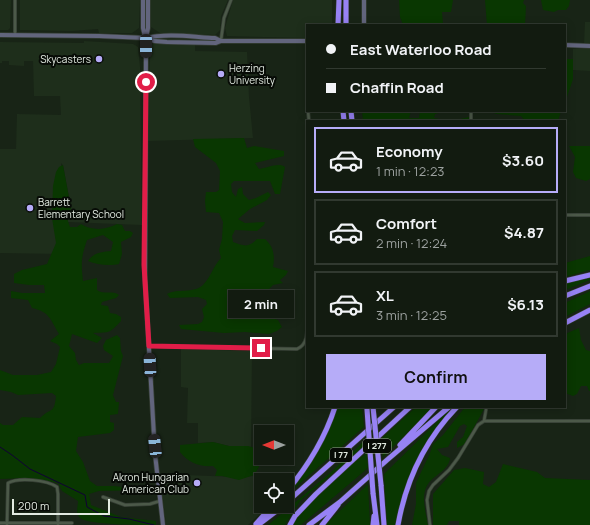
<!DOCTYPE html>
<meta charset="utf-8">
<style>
body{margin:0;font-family:Manrope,sans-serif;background:#1b2419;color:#f1f3f6;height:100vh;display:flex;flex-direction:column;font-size:15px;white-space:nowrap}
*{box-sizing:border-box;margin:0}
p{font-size:13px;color:#9ca19f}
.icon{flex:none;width:22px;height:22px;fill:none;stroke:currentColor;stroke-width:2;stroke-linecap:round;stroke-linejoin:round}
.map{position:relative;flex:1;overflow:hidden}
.drawer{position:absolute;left:306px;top:120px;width:260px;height:288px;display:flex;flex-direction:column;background:#121b10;border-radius:0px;box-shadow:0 2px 10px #0003,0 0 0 1px #313930}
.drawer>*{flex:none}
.top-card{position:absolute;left:306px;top:24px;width:260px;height:88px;border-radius:0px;box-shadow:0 2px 10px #0003,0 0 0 1px #313930;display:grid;align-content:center;height:88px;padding:0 20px;background:#121b10}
.needle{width:26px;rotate:270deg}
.tools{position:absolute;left:254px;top:425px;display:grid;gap:8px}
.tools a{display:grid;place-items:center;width:40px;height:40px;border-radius:0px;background:#121b10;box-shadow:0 2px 10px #0003,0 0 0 1px #313930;font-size:20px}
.scale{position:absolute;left:12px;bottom:10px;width:98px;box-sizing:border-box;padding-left:4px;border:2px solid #e2eae1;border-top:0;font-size:11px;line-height:14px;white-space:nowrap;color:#e2eae1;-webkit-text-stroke:3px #070b06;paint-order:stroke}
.end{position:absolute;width:18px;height:18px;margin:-9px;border:5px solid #e11d48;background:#fff;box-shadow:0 0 0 2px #fff}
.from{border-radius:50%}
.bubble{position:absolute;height:28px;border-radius:0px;background:#121b10;box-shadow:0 2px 10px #0003,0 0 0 1px #313930;font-size:13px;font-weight:700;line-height:28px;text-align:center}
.car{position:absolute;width:12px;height:24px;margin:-12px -6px;border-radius:5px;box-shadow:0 0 3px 1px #0007;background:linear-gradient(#222 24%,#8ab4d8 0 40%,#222 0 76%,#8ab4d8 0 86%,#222 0)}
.top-card b{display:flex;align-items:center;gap:14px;height:38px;font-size:15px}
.top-card b+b{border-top:1px solid #313930}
.top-card i{width:10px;height:10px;background:#f1f3f6}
ul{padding:7px 0 0;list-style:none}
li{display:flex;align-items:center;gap:12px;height:66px;margin:0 8px 6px;padding:0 12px;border:2px solid #313930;border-radius:0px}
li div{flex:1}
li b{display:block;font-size:15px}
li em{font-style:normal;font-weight:700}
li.active{border-color:#b6acf8}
li>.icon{width:36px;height:36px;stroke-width:1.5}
.primary-button{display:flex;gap:8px;margin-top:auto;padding:8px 20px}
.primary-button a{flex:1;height:46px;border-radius:0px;background:#b6acf8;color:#111;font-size:16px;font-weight:700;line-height:46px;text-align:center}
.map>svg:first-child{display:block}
</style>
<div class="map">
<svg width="590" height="525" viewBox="0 0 590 525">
<rect width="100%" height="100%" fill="#182416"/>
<path fill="#1e2e1b" d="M0,0H11L10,28L8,30H0Z
M20,0H140L139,28L132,33H99L98,29L72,31L20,30Z
M150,0H228L221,16L220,30L215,35L160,33L151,27Z
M233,0H332V25H307V38L227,36L225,28Z
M585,22H590V45H584Z
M84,41L133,44L138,47L140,67L142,225L68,222L67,218L71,208L63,165L61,163V254L0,253V149H16L17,114L61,115L60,96H34L33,61H24V66L9,65V61H2V63H0V42L84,43Z
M160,42L195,45V51L247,52L249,97L253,138L147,141L150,55L152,44Z
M573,49H590V71L573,70Z
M181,349L252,351L251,447L229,446L213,442L198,443V423H187L188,388L181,387Z
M160,474L236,477L258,476L261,494V506H263L264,510L248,525H166Z"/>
<path fill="#093701" d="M399,0H453L451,12H442L443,24L431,23L430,25H403L400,17Z
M485,0H524L523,3L526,6L525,25H487Z
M541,0H570L569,6L566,10H558L554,12L543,10Z
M565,59H573V79L565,103Z
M362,111H411L409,118H419L420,111H447L435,114L434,118L451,121L469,117V121H363Z
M487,111H561L558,121H525L521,116L497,114Z
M244,138L247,148L254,146L284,151V156L255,163L259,169C267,168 279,162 285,167L280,194H275L270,181H234L231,184L232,192L236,197L238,189L242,187L243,194L249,200L256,198L268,192L271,195L267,200L250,209L238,219L245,223L265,222L264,225L257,231L235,230L232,236L233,242C244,246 249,248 257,239H265C274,247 275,256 273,267L288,271L286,275L280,280L283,283L273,285L266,292L264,301C249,297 241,300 227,304L233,306L256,308L263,311L267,316L278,320L282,327L277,331L269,334L245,332L224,333L181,329L179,325L198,324L202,322L204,317L202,309L207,304L206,300L198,297L170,298L167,294C178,288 193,294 203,285C211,277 213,266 221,258L219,250L222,239L223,222L219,213L206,212L205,201L206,192H216L219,190L220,171L216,163L195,147L193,139Z
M569,146H590V179L586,181L576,178L573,172L575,157Z
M63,165L71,208L67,218L70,227H77L81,224C92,231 106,230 117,224L122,225L125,231H130L133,233L131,237L121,242L122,254L119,264C110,266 97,265 88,261C93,253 101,252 111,251L113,242L103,235L87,240C81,258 81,262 83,281L97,278V290C103,295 113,290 119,295L116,298L102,302L101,305L108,306L110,313L116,314L121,317V321C109,334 110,332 93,333L102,338L97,343L72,334L69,346L75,353L76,360L79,365L84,363H109L113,356L104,350L103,346L106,340L117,335L120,338L121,351L123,356L113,395L116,402H119L118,414L110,415V422L114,423V430L110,433L78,437L76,451L83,462L90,481L97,486H114L146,490L99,491L89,494L91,505L121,517L156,521V525C141,525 88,525 80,518C75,513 78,507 78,501L62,491L58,483L29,478L0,479V423L3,425H13L22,417L40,418C51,407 54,415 56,396L52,393L18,395L11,392L0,390V370L13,375H37L51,372L56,364L60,347L57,344L50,341L59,334C50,319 50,312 32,308L28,300L11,298V291L22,293H45L44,285H29L14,283V274L22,270L47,264L56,243L52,218L53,186L56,172L59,167Z
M590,256V270L565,277V263Z
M590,277V280L565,290V283Z
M590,291V304L565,317V303Z
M579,328L581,340L586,350L590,351V391H589L587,386H581L577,394L573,396L565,393V334Z
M337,407H362L364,427L295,488L294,485L314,459Z
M416,407H433L383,457L382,438Z
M465,407H485L465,444L457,448V442L463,437L467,426L464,424L460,426L448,447L437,449L442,455L450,458C449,470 434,475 428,484C420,495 426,513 428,525H412L416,504V483L430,453L433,444L443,435Z
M448,411H451L410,477L396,525H387L384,474Z
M365,440L366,446L300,501L285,525H268L329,474Z
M213,442L229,446H248L255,448L259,467L254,475L239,480L222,476H215L217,470L213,466C199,467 189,463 180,452V445Z
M367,453L368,468L301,525H292L298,515L357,460Z
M503,464L537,472L545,478L590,480V525H459V521H449L447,525H433V494L454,470L465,468L484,472L483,484L489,487L496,482Z
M368,484L370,525H325Z"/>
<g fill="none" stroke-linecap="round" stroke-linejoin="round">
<path stroke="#110035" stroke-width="1" d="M0,447L12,455L30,469L85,495L87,507L104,516L129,519L154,525"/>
<defs>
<path id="street" d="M15,35V0
M221,40L224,18L231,0
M308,111L309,121
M471,121V111
M565,215H590
M149,346L297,349C309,344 307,330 307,319
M484,421H590
M484,421L486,410
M103,497L125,505L150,504L160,501
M0,523H72
M7,525L8,483C19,477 47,480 57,487L58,494V525
M430,525L427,500L429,491L433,485L449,470L458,458L478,425L484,421"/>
<path id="secondary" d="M143,0V28L145,37
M148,0V28L146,38L145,279L155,454L163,525
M364,25V0
M0,35L99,36L146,38L154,41L167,42L216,43L221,41H307
M146,38C167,33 193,37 215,38L221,41
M565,45L590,46"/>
<path id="highway" d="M338,25L339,0
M346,25V0
M343,111L344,121
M351,111L352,121
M565,281L590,275
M565,296L590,286
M565,323L590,310
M400,445L436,407
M381,485L384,525
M287,491C308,466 325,438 335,407
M373,493L377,525
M287,502L394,407
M256,524L272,506
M258,525L283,506
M290,525L295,516L316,494L410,407
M309,525L340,502L387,460L449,407
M322,525L338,505
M373,525L374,516
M398,525C406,480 425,440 457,407"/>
</defs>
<use href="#street" stroke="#353e34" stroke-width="4"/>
<use href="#secondary" stroke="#353e34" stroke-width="5.5"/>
<use href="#highway" stroke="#353e34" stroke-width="6"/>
<use href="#street" stroke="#4c5949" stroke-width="2.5"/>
<use href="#secondary" stroke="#62657d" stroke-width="4"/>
<use href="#highway" stroke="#9782f5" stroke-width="5"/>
<defs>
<path id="highway-bridge" d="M373,407L381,485
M367,409L373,493"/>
</defs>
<use href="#highway-bridge" stroke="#353e34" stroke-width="6" stroke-linecap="butt"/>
<use href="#highway-bridge" stroke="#9782f5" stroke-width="5"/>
</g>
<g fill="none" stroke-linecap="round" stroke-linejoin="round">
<path stroke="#e11d48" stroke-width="5" d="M146,82L144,265L149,346L261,348"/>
</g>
<g fill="#b6acf8" stroke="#070b06" stroke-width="1.5">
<circle cx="99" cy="59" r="4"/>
<circle cx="221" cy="74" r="4"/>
<circle cx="30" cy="208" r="4"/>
<circle cx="197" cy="483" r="4"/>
</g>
<g text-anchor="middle" stroke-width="4" stroke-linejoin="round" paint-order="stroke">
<g fill="#070b06" stroke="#a0a79f" stroke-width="1">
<rect x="363" y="439" width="28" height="14" rx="3"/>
<rect x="330" y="448" width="22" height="14" rx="3"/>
</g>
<g font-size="9" font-weight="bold" fill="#e2eae1">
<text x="377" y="449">I 277</text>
<text x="341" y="458">I 77</text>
</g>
<g font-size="10" fill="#e2eae1" stroke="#070b06" text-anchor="end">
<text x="91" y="63">Skycasters</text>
<text x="229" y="72" text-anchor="start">Herzing<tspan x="229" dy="12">University</tspan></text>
<text x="38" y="206" text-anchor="start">Barrett<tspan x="38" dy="12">Elementary School</tspan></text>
<text x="189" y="481">Akron Hungarian<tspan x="189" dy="12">American Club</tspan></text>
</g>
</g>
</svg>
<div class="tools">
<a><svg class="needle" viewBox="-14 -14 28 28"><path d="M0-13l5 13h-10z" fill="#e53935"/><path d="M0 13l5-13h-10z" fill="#9ca19f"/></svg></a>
<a><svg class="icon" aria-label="locate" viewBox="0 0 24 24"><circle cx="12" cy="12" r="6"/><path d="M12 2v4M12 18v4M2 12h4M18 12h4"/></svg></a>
</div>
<div class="scale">200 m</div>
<i class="end from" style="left:146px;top:82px"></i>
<i class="end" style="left:261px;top:348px"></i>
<div class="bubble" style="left:228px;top:290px;width:66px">2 min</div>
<i class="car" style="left:146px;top:46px;rotate:180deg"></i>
<i class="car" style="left:150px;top:365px;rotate:357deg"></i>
<i class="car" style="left:155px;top:446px;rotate:354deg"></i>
<div class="top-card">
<b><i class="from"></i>East Waterloo Road</b>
<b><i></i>Chaffin Road</b>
</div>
<section class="drawer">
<ul>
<li class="active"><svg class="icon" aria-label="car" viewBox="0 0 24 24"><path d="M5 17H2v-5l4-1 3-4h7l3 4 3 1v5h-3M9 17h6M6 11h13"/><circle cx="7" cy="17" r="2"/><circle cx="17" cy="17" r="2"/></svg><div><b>Economy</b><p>1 min · 12:23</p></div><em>$3.60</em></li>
<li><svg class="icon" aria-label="car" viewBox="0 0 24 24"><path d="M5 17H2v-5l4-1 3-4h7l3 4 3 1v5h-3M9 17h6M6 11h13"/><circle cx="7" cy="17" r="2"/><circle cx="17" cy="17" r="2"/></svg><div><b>Comfort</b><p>2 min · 12:24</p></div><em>$4.87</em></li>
<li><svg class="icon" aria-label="car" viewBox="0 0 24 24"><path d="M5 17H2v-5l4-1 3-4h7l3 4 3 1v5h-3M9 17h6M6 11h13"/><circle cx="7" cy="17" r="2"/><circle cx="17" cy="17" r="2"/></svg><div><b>XL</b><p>3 min · 12:25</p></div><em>$6.13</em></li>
</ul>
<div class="primary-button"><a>Confirm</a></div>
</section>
</div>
